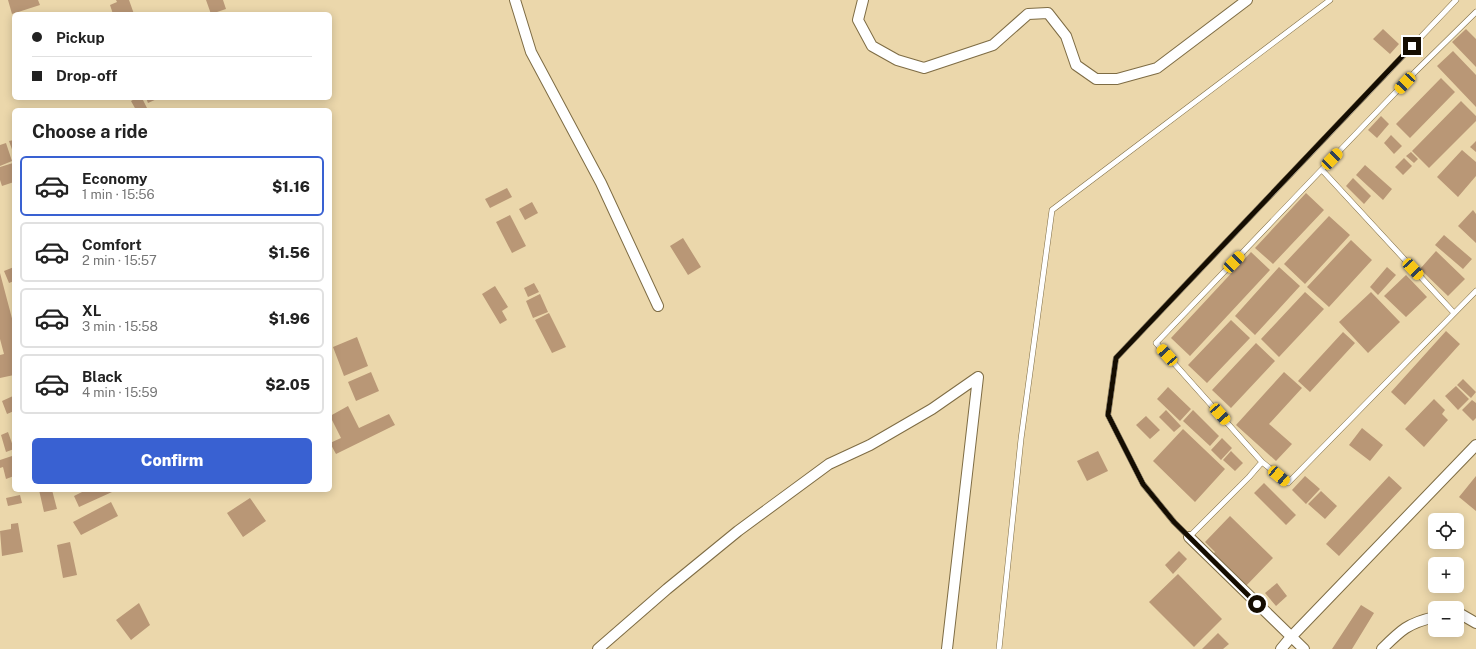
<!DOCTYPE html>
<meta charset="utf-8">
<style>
body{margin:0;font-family:"Public Sans",sans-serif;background:#f6f6f6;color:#222;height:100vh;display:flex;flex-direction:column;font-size:15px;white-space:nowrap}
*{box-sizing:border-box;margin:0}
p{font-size:13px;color:#767676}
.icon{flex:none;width:22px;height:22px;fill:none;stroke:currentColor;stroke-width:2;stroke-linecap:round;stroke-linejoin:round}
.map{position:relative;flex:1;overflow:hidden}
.sheet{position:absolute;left:12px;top:108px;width:320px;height:384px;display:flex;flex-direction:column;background:#fff;border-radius:6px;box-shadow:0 2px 10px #0003}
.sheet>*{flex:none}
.banner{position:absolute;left:12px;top:12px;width:320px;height:88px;border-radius:6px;box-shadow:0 2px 10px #0003;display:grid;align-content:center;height:88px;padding:0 20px;background:#fff}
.buttons{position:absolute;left:1428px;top:513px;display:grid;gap:8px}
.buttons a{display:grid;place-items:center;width:36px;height:36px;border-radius:6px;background:#fff;box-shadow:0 2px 10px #0003;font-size:20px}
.end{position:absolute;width:18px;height:18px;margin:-9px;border:5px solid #150d01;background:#fff;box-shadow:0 0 0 2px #fff}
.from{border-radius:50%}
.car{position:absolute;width:12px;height:24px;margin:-12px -6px;border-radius:5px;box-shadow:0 0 3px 1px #0007;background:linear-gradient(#f5c518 24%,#345 0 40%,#f5c518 0 76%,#345 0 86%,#f5c518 0)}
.banner b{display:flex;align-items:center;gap:14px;height:38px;font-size:15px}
.banner b+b{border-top:1px solid #e0e0e0}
.banner i{width:10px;height:10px;background:#222}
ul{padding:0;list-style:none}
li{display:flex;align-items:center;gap:12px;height:60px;margin:0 8px 6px;padding:0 12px;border:2px solid #e0e0e0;border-radius:6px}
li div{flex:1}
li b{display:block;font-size:15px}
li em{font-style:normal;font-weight:800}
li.selected{border-color:#3961d2}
li>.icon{width:36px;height:36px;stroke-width:1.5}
h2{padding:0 20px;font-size:18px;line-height:48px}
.cta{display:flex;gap:8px;margin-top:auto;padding:8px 20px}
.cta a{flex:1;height:46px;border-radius:6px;background:#3961d2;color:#fff;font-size:16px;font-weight:800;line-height:46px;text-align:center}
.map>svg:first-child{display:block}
</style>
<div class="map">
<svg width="1476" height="649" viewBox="0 0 1476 649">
<rect width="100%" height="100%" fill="#ebd7ab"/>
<path fill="#b99776" d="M8,0H38L40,5L12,14Z
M116,0H129L134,14H113L110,5L117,2Z
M206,0H223L226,9L211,14Z
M1383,29L1399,44L1390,54L1373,39Z
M1466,29L1476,39V67L1452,42Z
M1453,51L1476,75V107L1437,66Z
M1441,78L1455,92L1410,138L1396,124Z
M136,98H142L148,110H136L131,101Z
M146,98H159L148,103Z
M1461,101L1476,116V121L1429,168L1412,151Z
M1381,116L1389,124L1377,138L1368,130Z
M1391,135L1402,146L1394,154L1384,143Z
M14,140V155L9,141Z
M1476,141V152L1470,147Z
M6,143L12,161L0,166V145Z
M1462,150L1476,162V176L1458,197L1437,177Z
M1411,152L1418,159L1414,163L1406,156Z
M1404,158L1412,166L1403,175L1395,167Z
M13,163L14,182L2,186L0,180V167Z
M1365,165L1392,189L1383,200L1356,175Z
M1353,178L1371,196L1364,204L1346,186Z
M507,188L512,197L490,208L485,199Z
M1306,193L1324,210L1273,264L1255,248Z
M532,202L538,213L525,220L519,209Z
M1473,210L1476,214V243L1458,226Z
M510,215L526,246L512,253L496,222Z
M1329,216L1350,235L1305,284L1284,264Z
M1444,235L1472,259L1463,269L1435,245Z
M683,238L701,267L688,275L670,246Z
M1351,240L1372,260L1329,307L1307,287Z
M1436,251L1465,279L1448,296L1420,269Z
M1251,252L1270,270L1190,356L1171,338Z
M14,267V281L9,283L4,271Z
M1279,267L1300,286L1255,335L1235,316Z
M1387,267L1396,275L1378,295L1370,287Z
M0,273L14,326V375L0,378V355L4,354L0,339Z
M1406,275L1427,297L1406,317L1384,296Z
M534,283L539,292L528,297L524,288Z
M495,286L508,307L502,311L507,320L500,324L482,294Z
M1305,292L1324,309L1279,357L1261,339Z
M1371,292L1400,322L1368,353L1339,322Z
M540,294L548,312L533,318L526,301Z
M549,313L566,347L552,353L535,320Z
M1231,320L1250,338L1207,383L1188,365Z
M1446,331L1460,344L1405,405L1391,392Z
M1343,332L1355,343L1310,392L1298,381Z
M357,337L368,366L344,376L333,347Z
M1256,343L1275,361L1231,408L1212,390Z
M371,372L379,391L356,401L348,382Z
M1284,372L1302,388L1269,424L1292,444L1276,461L1236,425Z
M1463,379L1476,392L1471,398L1457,385Z
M1456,386L1469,399L1458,410L1445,396Z
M1168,387L1191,409L1180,421L1157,399Z
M13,396L14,411L7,414L2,401Z
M1434,399L1445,410L1442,414L1448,420L1424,447L1405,429Z
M1472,400L1476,403V418L1473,421L1462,410Z
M348,406L359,428L389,414L395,425L336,454L330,443L341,438L330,416Z
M1166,410L1181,426L1174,432L1159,417Z
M1193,410L1219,436L1210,446L1183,421Z
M1146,416L1160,430L1150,439L1136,425Z
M1362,428L1383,445L1370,461L1349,445Z
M1183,429L1225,469L1195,502L1153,461Z
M8,432L14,449L6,452L1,435Z
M1222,438L1232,448L1221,460L1211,450Z
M1098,451L1108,471L1087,481L1077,461Z
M1231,451L1243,463L1235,471L1223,460Z
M12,456L14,463V476L6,479L3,467L0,468V460Z
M1305,476L1320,489L1306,504L1292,490Z
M1389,476L1402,488L1339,556L1326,544Z
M1476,476V511L1459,497Z
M1264,483L1296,515L1286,525L1254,493Z
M39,490H52L57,509L44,512Z
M86,490H111L112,492L79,507L74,496Z
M1321,491L1337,506L1325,519L1308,504Z
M20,495L22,503L8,506L6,498Z
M250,498L266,521L243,537L227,513Z
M111,502L118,516L81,535L73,522Z
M1230,516L1273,558L1243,589L1210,557L1215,552L1205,542Z
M18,523L23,552L2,556L0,531L11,529V524Z
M70,542L77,575L63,578L57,545Z
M1179,551L1187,559L1173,574L1165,565Z
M1178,574L1222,619L1194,647L1149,602Z
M1277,583L1287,596L1276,606L1265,593Z
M139,603L150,625L131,640L116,620Z
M1361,605L1374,613L1352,649H1332Z
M1218,633L1229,644L1223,649H1202Z"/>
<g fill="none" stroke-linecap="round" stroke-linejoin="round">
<defs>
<path id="service" d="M1456,0L1116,358L1108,415L1143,484L1174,522L1189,537L1249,477L1262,462L1288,483L1476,291
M1322,170L1454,313
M1262,462L1156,343L1415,72L1476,12
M999,649L1021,439L1052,210L1330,0"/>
<path id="minor" d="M515,0L531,52L601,183L658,306
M863,0L858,20L872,46L897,60L924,68L993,45L1028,14L1048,13L1066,36L1076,65L1096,79H1117L1157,68L1247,0
M1189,537L1304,649
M1457,612L1476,623
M598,649L667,589L738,531L829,464L870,445L932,409L978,377L947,649
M1281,649L1291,637L1476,445
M1382,649C1401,630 1408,623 1435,617"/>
</defs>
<use href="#service" stroke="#7e6c44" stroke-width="6"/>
<use href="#minor" stroke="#7e6c44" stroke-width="12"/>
<use href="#service" stroke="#fff" stroke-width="5"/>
<use href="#minor" stroke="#fff" stroke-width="10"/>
</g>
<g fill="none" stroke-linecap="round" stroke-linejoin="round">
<path stroke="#150d01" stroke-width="5" d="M1257,604L1174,522L1143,484L1108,415L1116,358L1412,46"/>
</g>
</svg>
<div class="buttons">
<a><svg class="icon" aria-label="locate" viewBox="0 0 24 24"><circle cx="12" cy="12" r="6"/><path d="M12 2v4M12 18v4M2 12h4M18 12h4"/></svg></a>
<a>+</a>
<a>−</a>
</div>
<i class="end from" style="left:1257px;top:604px"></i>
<i class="end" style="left:1412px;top:46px"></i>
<i class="car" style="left:1405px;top:83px;rotate:223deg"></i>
<i class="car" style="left:1332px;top:159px;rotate:44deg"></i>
<i class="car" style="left:1234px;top:262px;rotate:44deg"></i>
<i class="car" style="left:1413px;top:269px;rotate:137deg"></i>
<i class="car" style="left:1167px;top:355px;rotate:318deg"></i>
<i class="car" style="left:1220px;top:414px;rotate:138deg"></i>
<i class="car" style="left:1279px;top:476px;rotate:130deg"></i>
<div class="banner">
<b><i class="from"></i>Pickup</b>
<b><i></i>Drop-off</b>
</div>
<section class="sheet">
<h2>Choose a ride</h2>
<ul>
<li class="selected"><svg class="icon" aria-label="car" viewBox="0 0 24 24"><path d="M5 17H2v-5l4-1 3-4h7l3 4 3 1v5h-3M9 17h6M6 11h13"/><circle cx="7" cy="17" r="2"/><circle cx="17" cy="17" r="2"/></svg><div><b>Economy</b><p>1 min · 15:56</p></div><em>$1.16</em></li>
<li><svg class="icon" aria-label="car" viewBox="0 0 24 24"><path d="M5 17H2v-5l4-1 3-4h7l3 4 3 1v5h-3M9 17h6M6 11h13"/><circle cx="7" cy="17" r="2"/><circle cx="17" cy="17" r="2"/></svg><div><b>Comfort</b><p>2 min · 15:57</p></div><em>$1.56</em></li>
<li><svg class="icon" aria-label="car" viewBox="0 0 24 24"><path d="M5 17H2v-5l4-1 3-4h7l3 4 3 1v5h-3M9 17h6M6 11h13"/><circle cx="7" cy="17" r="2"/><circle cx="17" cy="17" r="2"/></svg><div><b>XL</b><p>3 min · 15:58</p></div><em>$1.96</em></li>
<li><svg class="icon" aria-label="car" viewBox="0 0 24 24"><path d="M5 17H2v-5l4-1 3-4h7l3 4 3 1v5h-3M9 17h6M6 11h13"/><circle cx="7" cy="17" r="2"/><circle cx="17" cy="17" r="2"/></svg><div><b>Black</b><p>4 min · 15:59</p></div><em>$2.05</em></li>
</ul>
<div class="cta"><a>Confirm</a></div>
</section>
</div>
